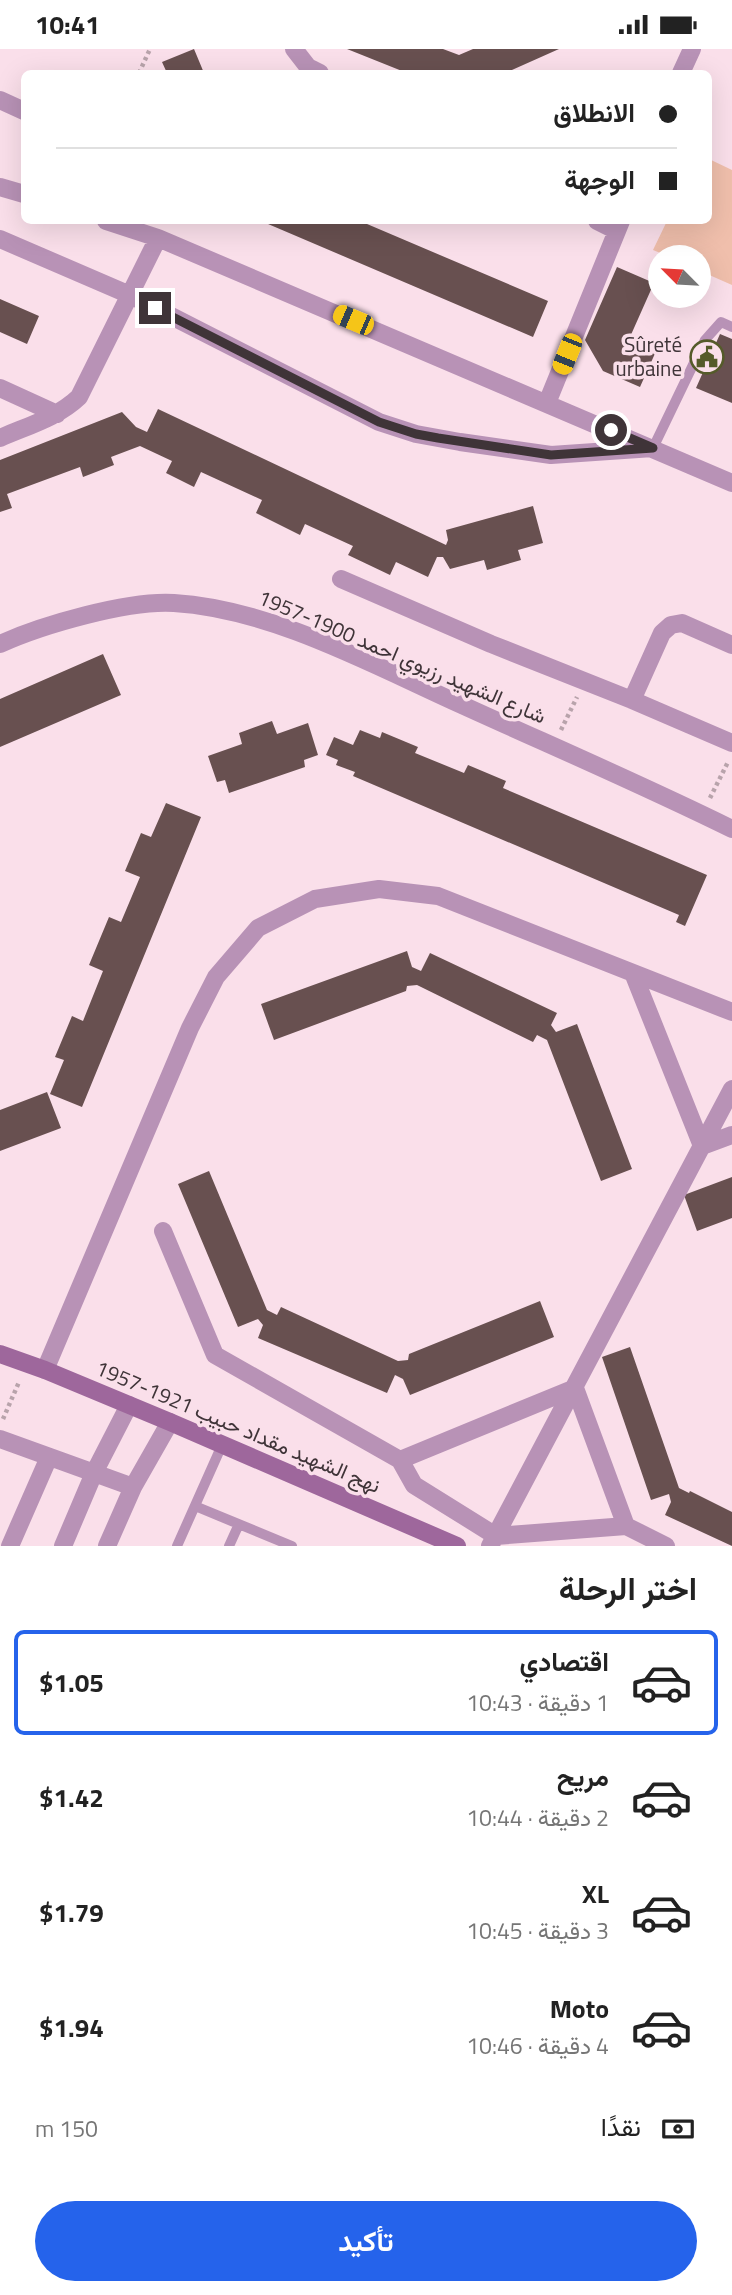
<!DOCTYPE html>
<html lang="ar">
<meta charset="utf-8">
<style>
body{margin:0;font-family:"Titillium Web",Vazirmatn,sans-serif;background:#f6f6f6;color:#222;direction:rtl;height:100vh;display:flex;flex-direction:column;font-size:26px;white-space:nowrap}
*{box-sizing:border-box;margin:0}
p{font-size:23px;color:#767676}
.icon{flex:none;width:38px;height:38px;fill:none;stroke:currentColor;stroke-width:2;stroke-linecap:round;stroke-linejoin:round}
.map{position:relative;height:1497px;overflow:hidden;direction:ltr}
.drawer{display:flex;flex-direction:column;background:#fff;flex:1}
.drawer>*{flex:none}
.hud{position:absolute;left:21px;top:21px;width:691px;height:154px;border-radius:10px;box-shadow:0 7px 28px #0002;direction:rtl;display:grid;align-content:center;height:154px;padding:0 35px;background:#fff}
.needle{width:46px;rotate:294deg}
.buttons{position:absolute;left:648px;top:196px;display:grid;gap:14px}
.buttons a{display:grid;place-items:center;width:63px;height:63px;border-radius:50%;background:#fff;box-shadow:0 7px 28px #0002;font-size:35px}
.end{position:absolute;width:32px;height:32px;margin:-16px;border:9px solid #3f3438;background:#fff;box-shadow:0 0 0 4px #fff}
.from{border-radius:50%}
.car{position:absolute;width:21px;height:42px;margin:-21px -10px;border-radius:9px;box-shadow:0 0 5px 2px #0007;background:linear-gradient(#f5c518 24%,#345 0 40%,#f5c518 0 76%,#345 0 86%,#f5c518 0)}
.hud b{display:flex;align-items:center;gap:24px;height:66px;font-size:26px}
.hud b+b{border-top:2px solid #e0e0e0}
.hud i{width:18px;height:18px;background:#222}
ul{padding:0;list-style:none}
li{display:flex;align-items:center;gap:21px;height:105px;margin:0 14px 10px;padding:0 21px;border:4px solid transparent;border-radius:10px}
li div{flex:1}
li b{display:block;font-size:26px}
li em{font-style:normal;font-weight:700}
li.current{border-color:#2563eb}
li>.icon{width:63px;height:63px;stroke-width:1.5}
h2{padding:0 35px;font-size:32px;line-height:84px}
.pay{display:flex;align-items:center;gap:18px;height:77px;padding:0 35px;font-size:26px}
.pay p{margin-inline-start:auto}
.action{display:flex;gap:14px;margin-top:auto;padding:14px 35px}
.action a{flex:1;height:80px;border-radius:42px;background:#2563eb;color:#fff;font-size:28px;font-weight:700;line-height:80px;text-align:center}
.status{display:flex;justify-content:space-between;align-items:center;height:49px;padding:0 35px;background:#fff;direction:ltr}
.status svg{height:19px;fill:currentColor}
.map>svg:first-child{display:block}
</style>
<div class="status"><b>10:41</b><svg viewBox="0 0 49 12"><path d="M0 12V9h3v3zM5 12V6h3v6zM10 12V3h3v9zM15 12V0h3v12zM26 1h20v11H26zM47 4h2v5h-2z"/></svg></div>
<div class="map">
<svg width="732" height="1497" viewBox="0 0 732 1497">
<rect width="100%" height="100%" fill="#fadfea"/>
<path fill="#f0bfac" d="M709,110L732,121V236L698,221V208H670L653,201L667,172H709Z"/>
<path fill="#685050" d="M194,0L204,24H167L162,13Z
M347,0H443L459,6L473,0H559L505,24L453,23L452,24H407Z
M261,172H360L548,252L533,288Z
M617,218L654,234L630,288L657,300L640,338L603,322L585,291Z
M0,250L39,267L27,295L0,283Z
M720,285L732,290V354L696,339Z
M158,360L446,496L448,491L446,481L533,457L543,494L518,501L521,511L487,521L484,511L450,520L443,508H437L428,528L396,513L390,526L348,506L353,497L305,475L300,486L256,464L262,451L201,423L194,438L166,424L172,412L140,397L111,408L114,416L83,428L80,418L7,445L12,459L0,463V411L122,363L136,378L147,383Z
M103,605L121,646L0,698V650Z
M272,672L277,685L308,674L318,706L304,711L305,718L229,744L225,731L217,733L208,707L242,695L239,684Z
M360,681L380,689L382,683L418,698L415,704L464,724L468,716L506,732L503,739L707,826L685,877L676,873L679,866L353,727L355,723L336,716L338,711L326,706L334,688L353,696Z
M166,754L201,768L82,1058L50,1045L64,1011L55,1008L72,967L83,972L103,922L89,916L109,868L121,873L140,828L125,822L141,784L151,788Z
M407,902L412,918L421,922L430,904L557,964L551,976L556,983L577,975L632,1120L601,1132L547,991L537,986L533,993L417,936L407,937L406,942L274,991L261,955Z
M47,1043L61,1079L0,1102V1061Z
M209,1122L267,1261L277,1266L281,1258L398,1312L408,1311L409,1305L540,1252L554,1288L410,1346L403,1330L395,1326L387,1344L258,1289L263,1276L258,1270L238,1278L178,1135Z
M732,1128V1169L697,1182L684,1146Z
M630,1298L679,1439L689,1444L690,1442L732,1463V1497L665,1466L671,1453L669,1445L651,1451L602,1308Z"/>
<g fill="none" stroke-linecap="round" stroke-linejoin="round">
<path stroke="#b8a3ab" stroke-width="4.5" stroke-dasharray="3.5 3.5" stroke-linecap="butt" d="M139,24L150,0
M561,681L577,648
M710,749L728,713
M3,1370L19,1333"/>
<path stroke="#b892b6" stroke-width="10" d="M653,399L705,291L721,273L732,278
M195,1457L292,1497
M177,1497L222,1396
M229,1497L239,1475"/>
<path stroke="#b892b6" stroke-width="18" d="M294,0L308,18L320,24
M681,24L692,0
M0,51L24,62
M0,138L24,145
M106,172L158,189L732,434
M597,172L617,182
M0,190L130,246L379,373L416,385L460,393L551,406L653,399
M0,339L57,365
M547,354L621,172
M0,389C27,377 57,369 79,348L158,189
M341,530L491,595L632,651L732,694
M0,595C42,576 128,551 174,554C272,560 373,616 462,656C552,697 643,736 732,780
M632,651L662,584L671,576L682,574L732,596
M633,924L702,1097L732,1086
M163,1182L215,1306L400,1411L575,1339L626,1477
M45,1321L190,979L216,928L258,879L315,850L379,840L438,847L732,963
M0,1390L133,1438
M400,1411L414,1436L496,1487L626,1477L666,1497
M10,1497L49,1408
M63,1497L94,1424L129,1356
M107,1497L133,1438L170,1373
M490,1497L732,1040"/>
<path stroke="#9e679c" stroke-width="18" d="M0,1305L45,1321L170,1373L457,1497"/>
</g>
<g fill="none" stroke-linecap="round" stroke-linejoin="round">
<path stroke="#3f3438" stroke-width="9" d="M155,259L379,373L416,385L438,389L551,406L653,399L611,381"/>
</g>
<defs>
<symbol id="civic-ring" viewBox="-11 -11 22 22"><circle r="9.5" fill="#fadfea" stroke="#555b2a" stroke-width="1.5"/><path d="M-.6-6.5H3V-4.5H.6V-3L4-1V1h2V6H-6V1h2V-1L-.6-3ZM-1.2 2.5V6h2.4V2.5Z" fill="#555b2a"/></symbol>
</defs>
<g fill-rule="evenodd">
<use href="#civic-ring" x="688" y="289" width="38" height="38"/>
</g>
<g text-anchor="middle" stroke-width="7" stroke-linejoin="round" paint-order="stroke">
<g font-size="21" fill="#3f3438" stroke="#fadfea" text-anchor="end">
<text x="682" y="303">Sûreté<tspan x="682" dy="24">urbaine</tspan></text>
</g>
<g font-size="21" fill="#3f3438" stroke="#fadfea">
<text transform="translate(402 608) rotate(23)" y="7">شارع الشهيد رزيوي احمد 1900-1957</text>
<text transform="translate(238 1378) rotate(23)" y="7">نهج الشهيد مقداد حبيب 1921-1957</text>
</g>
</g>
</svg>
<div class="buttons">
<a><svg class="needle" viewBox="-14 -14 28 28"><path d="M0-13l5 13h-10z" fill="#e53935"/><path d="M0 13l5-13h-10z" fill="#767676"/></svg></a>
</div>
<i class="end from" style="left:611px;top:381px"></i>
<i class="end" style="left:155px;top:259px"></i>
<i class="car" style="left:353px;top:271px;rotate:293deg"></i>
<i class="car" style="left:567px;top:305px;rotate:202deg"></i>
<div class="hud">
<b><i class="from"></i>الانطلاق</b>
<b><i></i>الوجهة</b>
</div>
</div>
<section class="drawer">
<h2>اختر الرحلة</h2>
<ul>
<li class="current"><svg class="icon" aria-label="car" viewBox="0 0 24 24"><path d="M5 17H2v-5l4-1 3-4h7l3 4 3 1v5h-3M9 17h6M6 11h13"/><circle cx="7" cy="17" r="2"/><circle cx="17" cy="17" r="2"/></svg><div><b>اقتصادي</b><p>1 دقيقة · 10:43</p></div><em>$1.05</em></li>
<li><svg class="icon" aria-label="car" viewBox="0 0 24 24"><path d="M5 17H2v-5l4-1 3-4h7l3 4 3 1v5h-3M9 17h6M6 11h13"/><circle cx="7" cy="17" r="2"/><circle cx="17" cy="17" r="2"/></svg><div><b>مريح</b><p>2 دقيقة · 10:44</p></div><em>$1.42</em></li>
<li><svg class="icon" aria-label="car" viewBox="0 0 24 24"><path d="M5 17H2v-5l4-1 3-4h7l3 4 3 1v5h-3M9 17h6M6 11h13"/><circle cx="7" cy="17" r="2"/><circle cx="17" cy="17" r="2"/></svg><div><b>XL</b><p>3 دقيقة · 10:45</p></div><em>$1.79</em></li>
<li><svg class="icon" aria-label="car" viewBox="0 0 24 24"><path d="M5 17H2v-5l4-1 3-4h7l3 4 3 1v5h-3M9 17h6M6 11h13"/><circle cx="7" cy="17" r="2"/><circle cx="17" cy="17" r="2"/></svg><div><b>Moto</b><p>4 دقيقة · 10:46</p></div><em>$1.94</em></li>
</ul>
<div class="pay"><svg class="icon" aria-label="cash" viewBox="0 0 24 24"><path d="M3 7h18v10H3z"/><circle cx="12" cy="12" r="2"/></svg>نقدًا<p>150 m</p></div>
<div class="action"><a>تأكيد</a></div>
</section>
